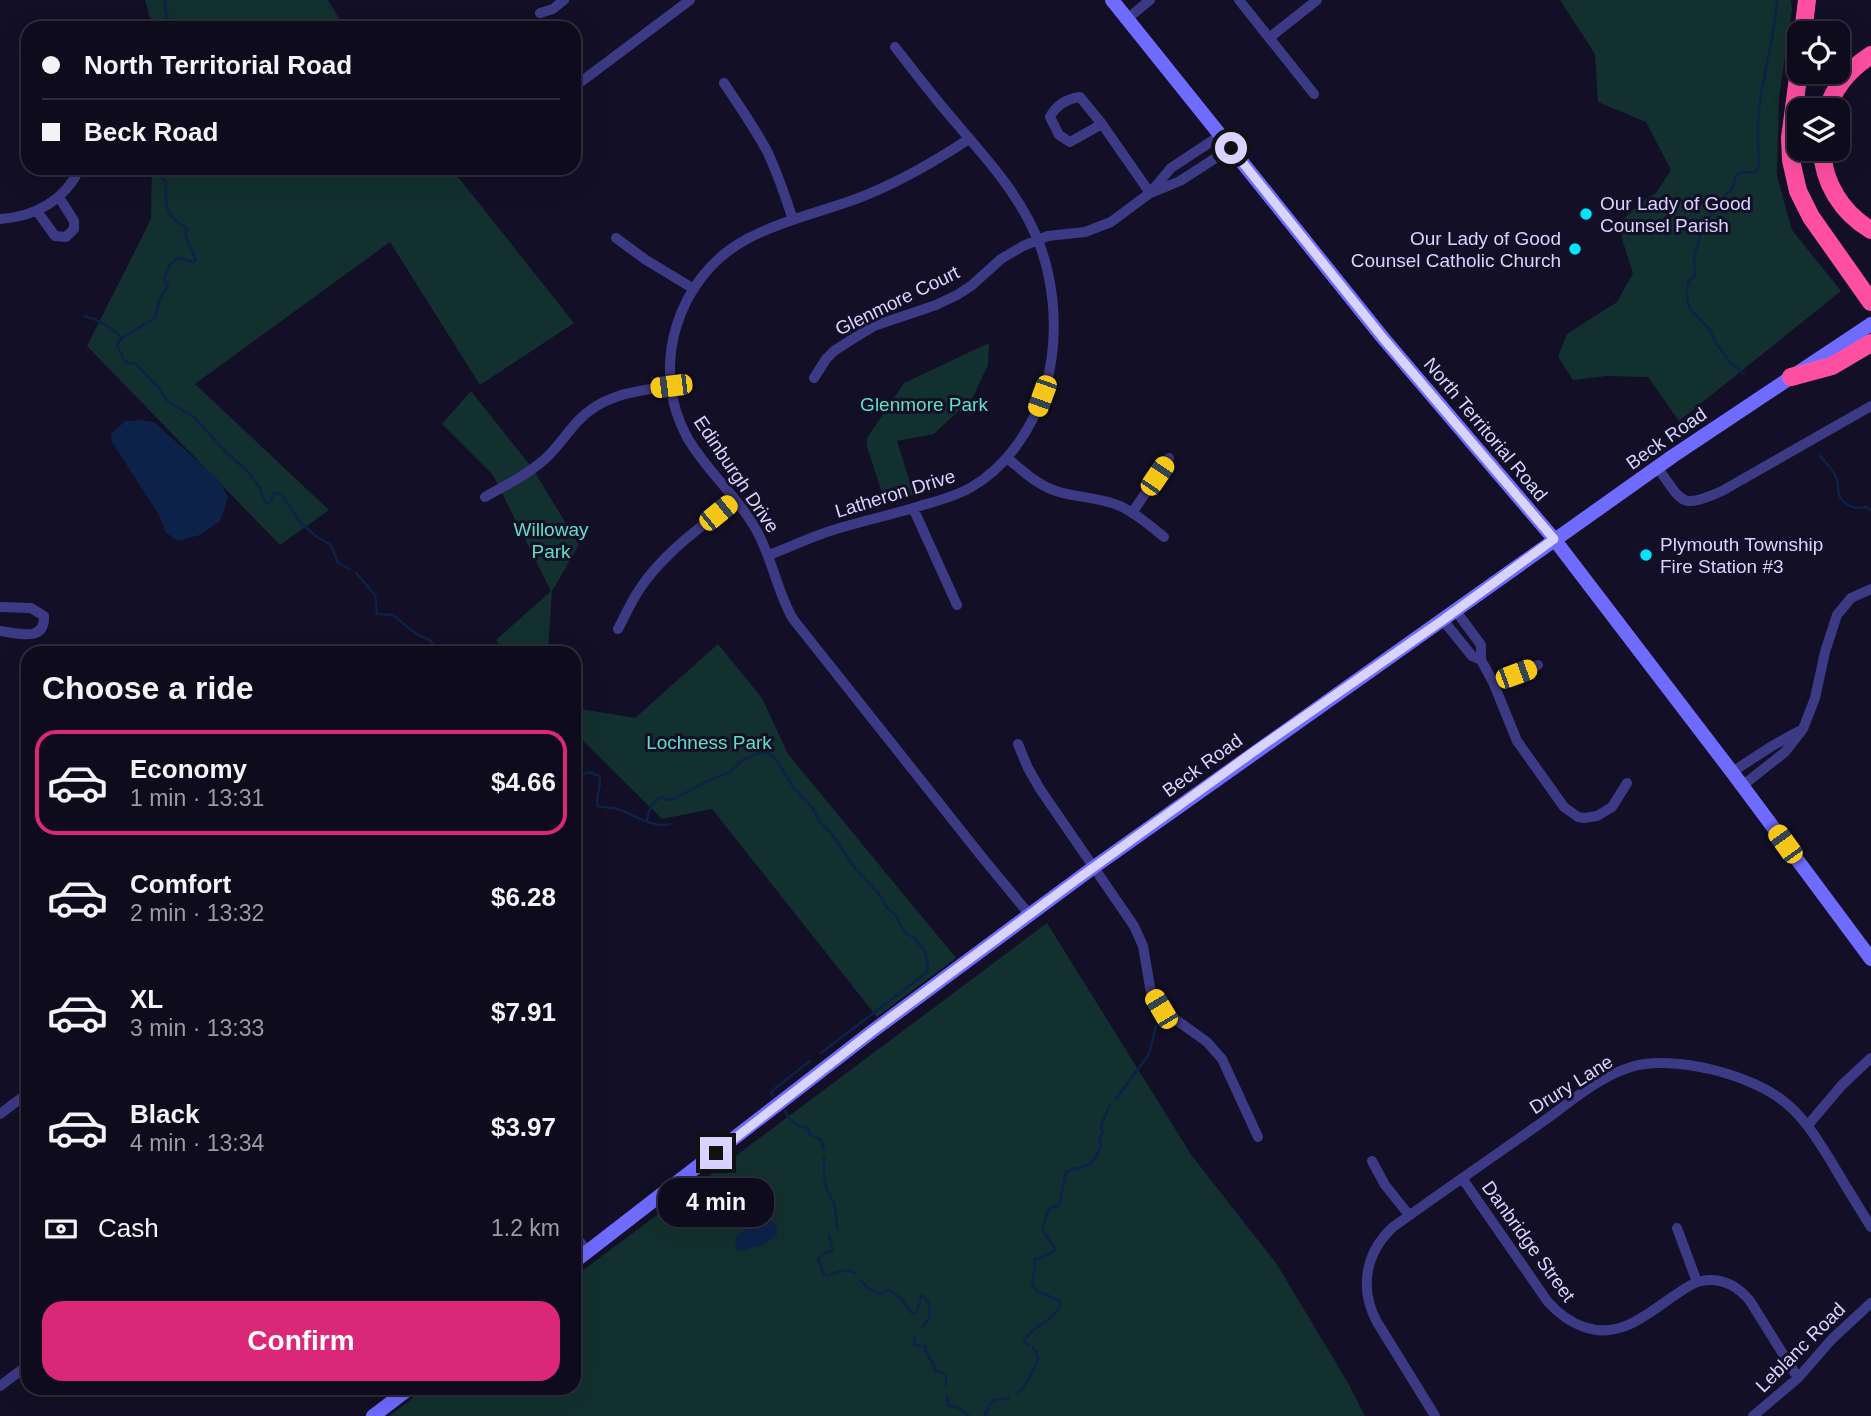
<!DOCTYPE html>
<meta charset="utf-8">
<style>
body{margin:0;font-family:Helvetica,sans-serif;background:#171425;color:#f1f3f6;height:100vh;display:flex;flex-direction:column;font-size:26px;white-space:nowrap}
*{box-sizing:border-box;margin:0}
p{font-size:23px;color:#9b9ba3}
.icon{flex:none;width:38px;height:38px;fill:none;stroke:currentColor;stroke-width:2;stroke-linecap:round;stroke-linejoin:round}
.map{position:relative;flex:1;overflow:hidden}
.drawer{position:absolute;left:21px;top:646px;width:560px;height:749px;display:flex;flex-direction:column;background:#0e0b1c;border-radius:21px;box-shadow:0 7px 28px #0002,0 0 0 2px #2e2b3b}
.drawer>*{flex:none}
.banner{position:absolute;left:21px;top:21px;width:560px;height:154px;border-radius:21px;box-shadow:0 7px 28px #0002,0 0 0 2px #2e2b3b;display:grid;align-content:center;height:154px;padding:0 21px;background:#0e0b1c}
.fabs{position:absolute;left:1787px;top:21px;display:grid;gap:14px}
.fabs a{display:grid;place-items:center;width:63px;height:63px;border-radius:14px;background:#0e0b1c;box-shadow:0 7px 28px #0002,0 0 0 2px #2e2b3b;font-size:35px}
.end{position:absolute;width:32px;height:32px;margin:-16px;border:9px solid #d9d4ff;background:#111;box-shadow:0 0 0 4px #111}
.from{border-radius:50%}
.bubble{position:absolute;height:49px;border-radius:21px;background:#0e0b1c;box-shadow:0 7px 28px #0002,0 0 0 2px #2e2b3b;font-size:23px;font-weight:700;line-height:49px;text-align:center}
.car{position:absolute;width:21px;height:42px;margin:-21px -10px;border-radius:9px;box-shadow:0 0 5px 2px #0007;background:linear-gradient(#f5c518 24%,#345 0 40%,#f5c518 0 76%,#345 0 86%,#f5c518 0)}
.banner b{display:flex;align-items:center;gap:24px;height:66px;font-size:26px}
.banner b+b{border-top:2px solid #2e2b3b}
.banner i{width:18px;height:18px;background:#f1f3f6}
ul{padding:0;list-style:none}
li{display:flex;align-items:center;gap:21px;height:105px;margin:0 14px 10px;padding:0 7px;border:4px solid transparent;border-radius:21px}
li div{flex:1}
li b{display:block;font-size:26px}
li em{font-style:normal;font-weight:700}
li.selected{border-color:#db2777}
li>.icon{width:63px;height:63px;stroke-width:1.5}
h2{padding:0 21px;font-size:32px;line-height:84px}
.pay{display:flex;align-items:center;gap:18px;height:77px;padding:0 21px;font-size:26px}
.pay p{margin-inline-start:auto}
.cta{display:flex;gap:14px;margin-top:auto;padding:14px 21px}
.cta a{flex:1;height:80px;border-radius:21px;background:#db2777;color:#fff;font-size:28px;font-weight:700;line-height:80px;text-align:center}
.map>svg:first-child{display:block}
</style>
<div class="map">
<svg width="1871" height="1416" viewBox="0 0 1871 1416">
<rect width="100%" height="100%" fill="#130f26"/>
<path fill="#12302f" d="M145,0H328L345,28H153Z
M1560,0H1791L1792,10L1779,98L1777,176L1792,230L1841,291L1679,421L1648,377L1606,376L1573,380L1558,357L1567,334L1617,302L1633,273L1622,239L1624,219L1640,203L1656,193L1671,170L1646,122L1598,102L1595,54Z
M152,168H451L574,323L480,385L390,242L195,384L329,510L280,545L87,346L151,219Z
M989,343L988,365L973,397L934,434L897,441L914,495L885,502L867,447V438L904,383Z
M471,391L533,469L579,545L552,591L548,653H504L496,640L551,591L493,475L442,424Z
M718,644L762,698L788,754L956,958L877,1017L712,809L662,819L574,732V701L581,709L635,718Z
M1047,923L1192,1156L1276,1263L1347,1381L1365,1416H389L426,1388H574V1277Z"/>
<path fill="#0c2248" d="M142,420L154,422L221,482L228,498L220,521L200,535L178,541L166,533L159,515L112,442L111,434L125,421Z
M760,1219H769L777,1227V1235L760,1247H753L744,1251L736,1249L735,1238C742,1230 751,1226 760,1219Z"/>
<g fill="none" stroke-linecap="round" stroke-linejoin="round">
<path stroke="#0c2248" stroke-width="2.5" d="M165,0V8L171,28
M160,168L161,178L166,182C166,196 164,212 177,222C180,224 184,226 187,229L185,235L196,260L193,262L178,258L169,266L164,279L168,286L160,299L155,318L122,338L117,345L125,362L136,364L159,388L167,401L194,417L224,450L249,473L259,487L265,502L269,503L274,493L281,494L300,522L317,537L331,545L338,563L350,569
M85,316C99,320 112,328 122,338
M1744,374L1730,362L1715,342L1710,330L1690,309L1686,292L1689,280L1695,276L1694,259L1701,231L1712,213L1714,206L1732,189L1735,178L1738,173L1755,172L1759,167C1758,147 1757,128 1759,107C1764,71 1775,37 1777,0
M1820,456C1826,462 1835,473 1837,480C1839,485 1837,492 1840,497C1845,506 1857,510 1866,507L1871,510
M356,573L375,595L377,614L393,615L416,634L430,640L436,648
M574,774L578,776L589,772L599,776C603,787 594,796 598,806C606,808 613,807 621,810C636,816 653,828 670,824
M647,821C648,811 652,802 661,797L666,800L674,799L705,782L730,772L743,760L761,752L768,753L776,760L794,788L812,807L820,822L831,833L855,868L879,894L887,908L895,914L905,933L913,937L925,951L928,965L926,973L821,1053
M773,1096L771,1093L773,1090L810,1061
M1116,1099L1149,1054L1158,1018
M785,1111C789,1120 798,1128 808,1128L809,1134L821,1140L824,1150
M824,1158V1176L826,1187L835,1206L837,1227
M829,1237L833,1251L825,1253L818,1259L824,1275L827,1276C835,1272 846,1268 855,1273
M861,1281L868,1288L879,1294L887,1290C898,1293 906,1304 912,1313L915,1314L918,1309L921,1296L923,1295L929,1304L930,1318L922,1327
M915,1337L914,1344L918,1346H925C926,1356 934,1361 935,1371L942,1372L946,1375V1386
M1029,1345L1025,1343L1024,1341C1033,1325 1052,1322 1060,1306L1059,1301L1036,1290L1031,1284L1035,1270L1034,1260L1051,1253L1055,1249C1041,1225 1039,1238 1049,1209L1059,1205L1066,1172C1072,1167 1076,1170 1082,1167C1094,1163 1097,1157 1101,1146L1099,1139L1103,1133L1101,1125L1110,1105
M1017,1394C1023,1390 1036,1366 1038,1359C1038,1354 1036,1352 1033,1348
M947,1397L948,1405L961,1409L969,1416
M986,1416L985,1412L988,1410L989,1405L994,1400L1009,1398"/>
<path stroke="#3d3a85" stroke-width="10" d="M1239,0L1314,94
M540,13L553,9L564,0
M1127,19L1150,0
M1269,38L1317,0
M724,83C739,106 755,128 768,153C778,175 786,198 793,220
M574,87L690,0
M1102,124L1070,142L1059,135L1050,117C1056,105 1066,99 1080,97L1102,124L1150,193
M969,139C934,162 896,184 856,199C820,212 781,221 747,239C677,276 649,368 687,437C705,469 735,494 754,526C772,555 776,590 793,619L982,857L1029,914
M1151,193L1180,181L1231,148
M37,211L55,236L66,237L74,229V221L59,197
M0,219C35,217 65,200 80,168
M616,238L646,260L694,289
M814,378L826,359L834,351L851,340L874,326L936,305L957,295L971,286L1001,259L1023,246L1048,236L1085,232L1111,222L1150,193L1171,168L1221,135
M1007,458C1022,470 1037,485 1056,491C1077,498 1099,497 1120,506C1136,513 1150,526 1164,537
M1657,467C1683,502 1679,510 1722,491L1871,406
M485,497C506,485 527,475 545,459C557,448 566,434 577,422C602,394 636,391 671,386
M913,508L957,605
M1132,513L1169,458
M769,555C790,547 811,537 833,530C862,521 891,515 920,506C937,501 954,497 970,488C1007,467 1032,429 1045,389C1061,334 1055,269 1028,219C1008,181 978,149 951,117C931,94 913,70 895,47
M1456,611L1481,645V660L1493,682L1517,741L1564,807L1578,817L1584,818L1597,816L1612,807L1627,783
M1443,620L1472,656L1481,660
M618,629C625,616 631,602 639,590C663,553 701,527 735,500
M0,631C18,633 45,643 44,616L31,608L0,607
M1493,682L1538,665
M1018,744L1028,768L1040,789L1134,926L1143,946L1151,993L1161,1009L1207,1042L1222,1059L1258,1137
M1732,772L1772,746L1799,731
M1742,786L1785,752L1803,729L1815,698L1825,652L1837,615L1851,598L1871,589
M0,1114L28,1093
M1808,1125L1842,1085L1871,1058
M1372,1161L1385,1185L1409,1215
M1462,1178L1548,1302C1558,1313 1569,1322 1584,1327C1629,1343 1660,1299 1697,1282C1719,1276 1736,1284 1750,1301L1798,1378
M1677,1228L1697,1282
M574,1235L588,1252
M0,1386L28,1365
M1435,1416L1377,1322C1359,1289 1365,1253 1393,1227C1442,1192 1491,1158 1541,1123C1569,1103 1598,1077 1631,1067C1674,1054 1754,1075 1787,1104C1806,1120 1819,1142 1832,1163C1845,1185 1858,1206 1871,1227
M1753,1416L1798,1378L1832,1339L1871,1303"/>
<path stroke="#6f6bff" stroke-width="14" d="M1112,0L1383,338L1554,539L1732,772L1871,959
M574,1262L870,1033L1094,867L1673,456L1871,324
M373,1416L410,1388"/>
<path stroke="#ff4fa3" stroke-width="18" d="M1803,33L1807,0
M1799,70L1790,138L1791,160L1798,191L1811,217L1871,302
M1827,110C1834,87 1851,68 1871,55
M1822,149C1823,183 1842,213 1871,230
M1791,377L1832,366L1871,343"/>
</g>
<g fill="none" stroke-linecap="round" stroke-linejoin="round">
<path stroke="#d9d4ff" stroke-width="9" d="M716,1153L870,1033L1072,883L1256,750L1443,620L1554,539L1383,338L1231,148"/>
</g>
<g fill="#00e5ff" stroke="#130f26" stroke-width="2.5">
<circle cx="1586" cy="214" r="7"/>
<circle cx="1575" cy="249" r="7"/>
<circle cx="1646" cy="555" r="7"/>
</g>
<g text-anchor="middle" stroke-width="6" stroke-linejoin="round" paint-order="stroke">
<g font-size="19" fill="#d9d4ff" stroke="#130f26" text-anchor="start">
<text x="1600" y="210">Our Lady of Good<tspan x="1600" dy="22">Counsel Parish</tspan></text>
<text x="1561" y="245" text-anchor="end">Our Lady of Good<tspan x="1561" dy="22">Counsel Catholic Church</tspan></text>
<text x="1660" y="551">Plymouth Township<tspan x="1660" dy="22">Fire Station #3</tspan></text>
</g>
<g font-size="19" fill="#d9d4ff" stroke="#130f26">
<text transform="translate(897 300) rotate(-26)" y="7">Glenmore Court</text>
<text transform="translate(1486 429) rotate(50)" y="7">North Territorial Road</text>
<text transform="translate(1666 438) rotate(-35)" y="7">Beck Road</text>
<text transform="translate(737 474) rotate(56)" y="7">Edinburgh Drive</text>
<text transform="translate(895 493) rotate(-17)" y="7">Latheron Drive</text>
<text transform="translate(1202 765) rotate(-36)" y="7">Beck Road</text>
<text transform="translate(1571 1084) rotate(-32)" y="7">Drury Lane</text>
<text transform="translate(1529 1241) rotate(54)" y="7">Danbridge Street</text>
<text transform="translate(1800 1347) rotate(-45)" y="7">Leblanc Road</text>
</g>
<g font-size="19" fill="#5fe0c0" stroke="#130f26">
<text x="924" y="411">Glenmore Park</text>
<text x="551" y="536">Willoway<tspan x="551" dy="22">Park</tspan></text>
<text x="709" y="749">Lochness Park</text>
</g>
</g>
</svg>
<div class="fabs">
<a><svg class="icon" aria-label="locate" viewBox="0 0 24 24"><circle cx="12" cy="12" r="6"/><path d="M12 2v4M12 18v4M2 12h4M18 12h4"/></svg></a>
<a><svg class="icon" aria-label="layers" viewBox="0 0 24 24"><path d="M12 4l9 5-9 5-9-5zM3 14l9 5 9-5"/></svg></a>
</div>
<i class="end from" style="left:1231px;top:148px"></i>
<i class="end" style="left:716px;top:1153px"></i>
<div class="bubble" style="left:658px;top:1178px;width:116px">4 min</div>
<i class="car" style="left:671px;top:386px;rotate:263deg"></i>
<i class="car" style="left:1042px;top:396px;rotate:200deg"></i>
<i class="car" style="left:1157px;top:476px;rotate:34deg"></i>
<i class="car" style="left:718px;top:513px;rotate:51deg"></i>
<i class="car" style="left:1516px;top:674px;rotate:70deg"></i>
<i class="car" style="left:1785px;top:844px;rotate:324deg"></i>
<i class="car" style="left:1161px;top:1009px;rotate:329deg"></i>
<div class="banner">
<b><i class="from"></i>North Territorial Road</b>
<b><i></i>Beck Road</b>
</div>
<section class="drawer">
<h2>Choose a ride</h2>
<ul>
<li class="selected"><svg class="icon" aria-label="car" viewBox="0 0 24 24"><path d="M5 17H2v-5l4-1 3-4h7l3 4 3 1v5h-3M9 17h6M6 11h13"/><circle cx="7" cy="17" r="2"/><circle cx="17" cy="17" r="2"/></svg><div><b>Economy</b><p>1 min · 13:31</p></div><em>$4.66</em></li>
<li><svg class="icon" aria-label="car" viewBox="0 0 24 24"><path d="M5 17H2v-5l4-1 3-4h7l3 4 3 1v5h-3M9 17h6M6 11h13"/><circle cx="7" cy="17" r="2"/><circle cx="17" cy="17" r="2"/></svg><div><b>Comfort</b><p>2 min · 13:32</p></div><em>$6.28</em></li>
<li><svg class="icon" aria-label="car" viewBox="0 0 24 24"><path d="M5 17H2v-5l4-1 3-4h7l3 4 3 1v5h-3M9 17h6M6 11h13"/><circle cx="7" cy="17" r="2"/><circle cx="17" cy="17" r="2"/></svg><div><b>XL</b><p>3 min · 13:33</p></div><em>$7.91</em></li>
<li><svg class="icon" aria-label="car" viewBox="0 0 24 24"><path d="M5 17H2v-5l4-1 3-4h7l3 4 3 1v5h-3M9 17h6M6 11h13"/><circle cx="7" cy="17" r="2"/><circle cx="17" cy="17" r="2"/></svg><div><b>Black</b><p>4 min · 13:34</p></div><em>$3.97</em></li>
</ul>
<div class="pay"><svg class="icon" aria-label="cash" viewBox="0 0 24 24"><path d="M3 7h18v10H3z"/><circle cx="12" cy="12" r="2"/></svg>Cash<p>1.2 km</p></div>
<div class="cta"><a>Confirm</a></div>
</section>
</div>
